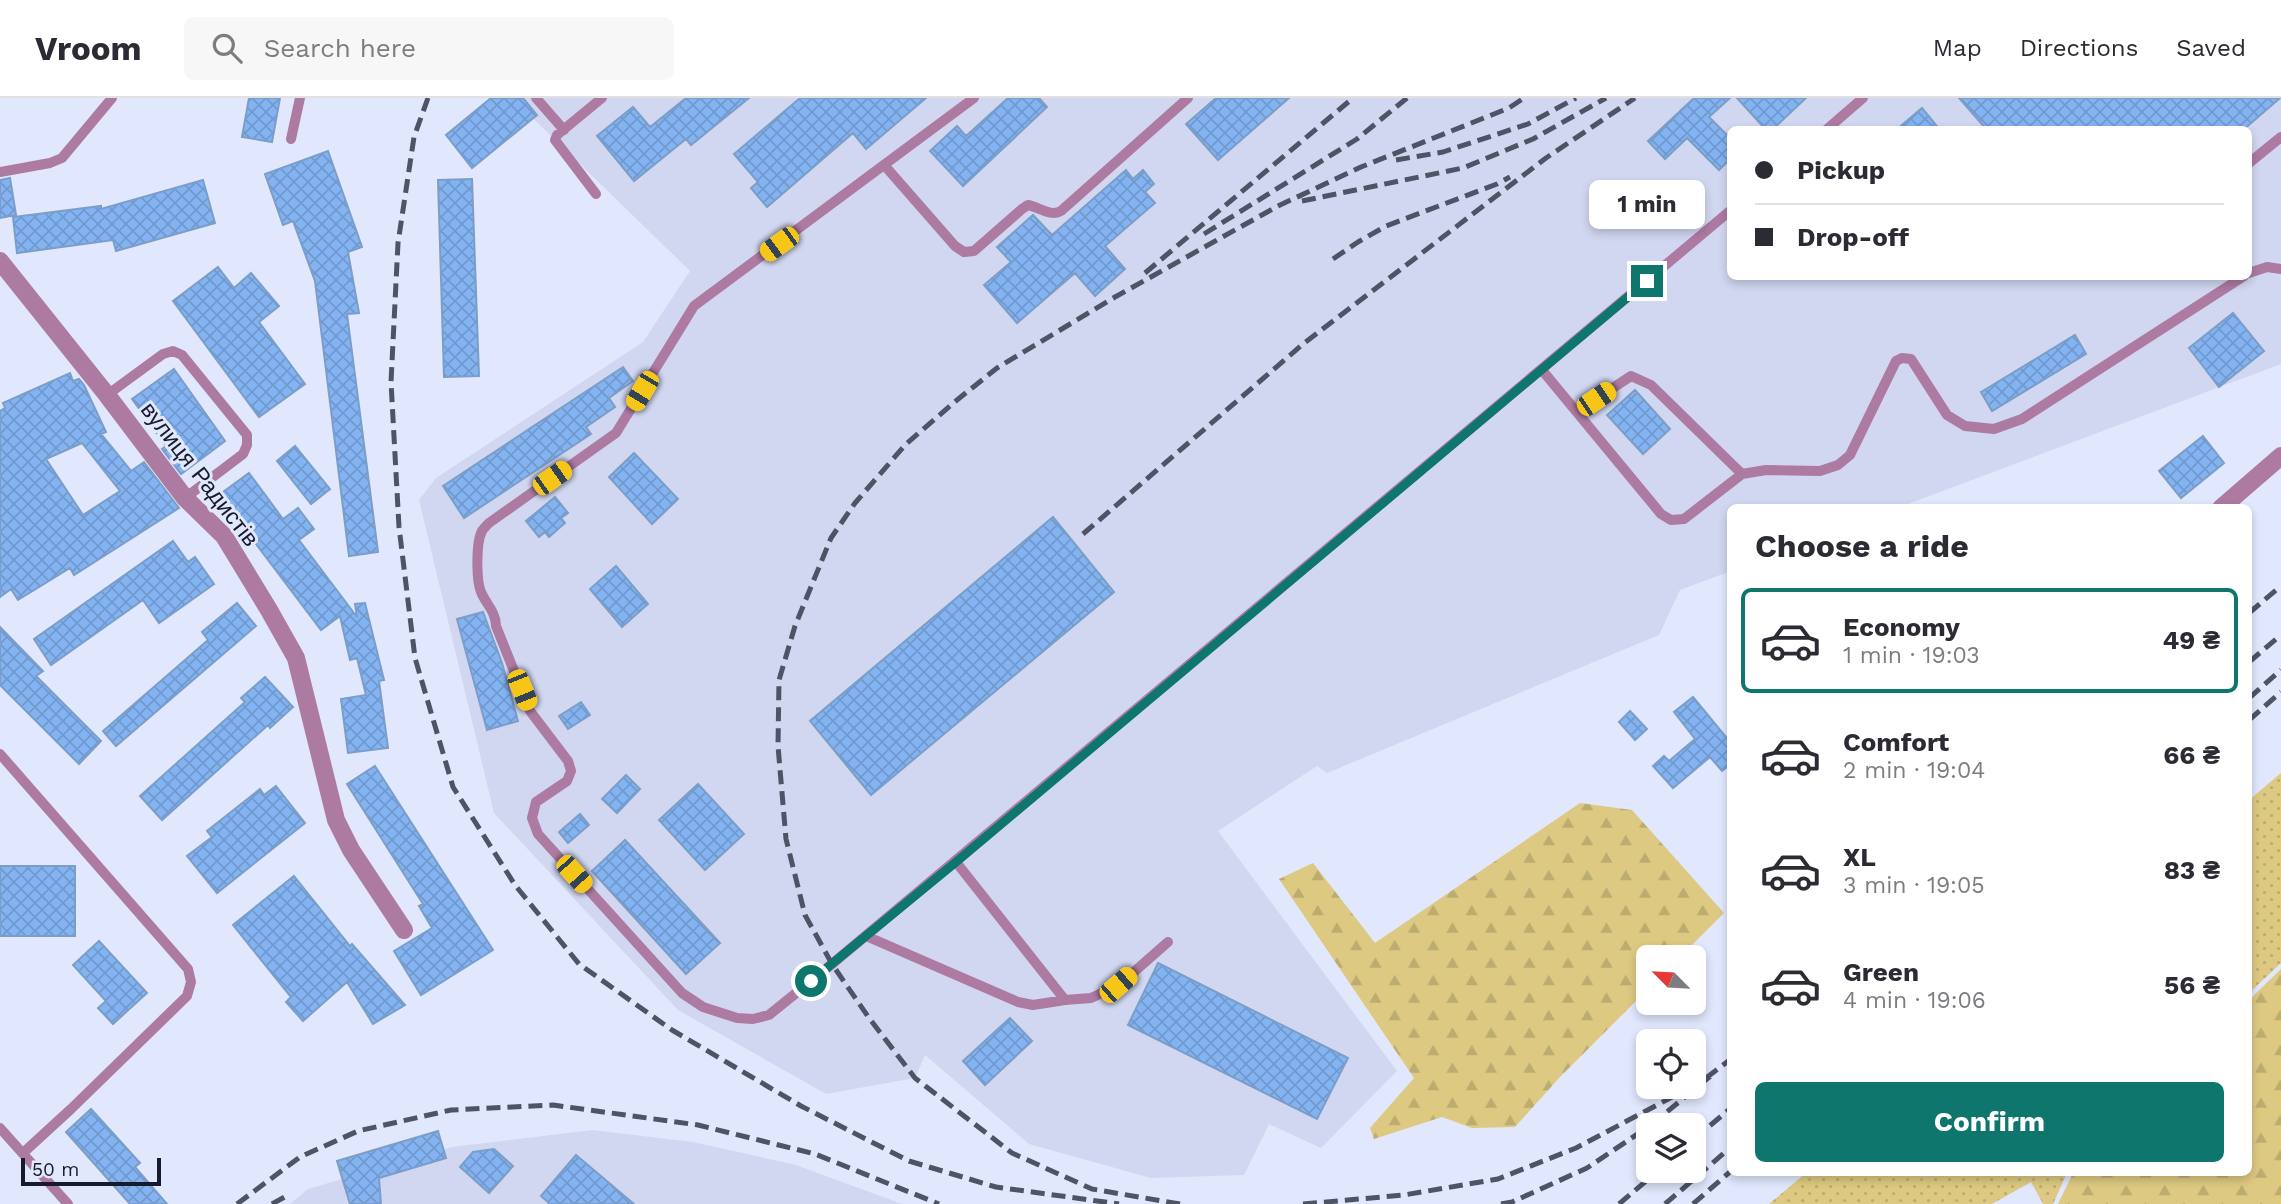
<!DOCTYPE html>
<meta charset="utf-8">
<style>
body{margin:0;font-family:"Work Sans",sans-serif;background:#f7f7f7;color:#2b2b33;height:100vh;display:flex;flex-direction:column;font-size:26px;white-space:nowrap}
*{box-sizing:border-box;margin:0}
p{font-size:23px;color:#7c7c81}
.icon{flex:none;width:38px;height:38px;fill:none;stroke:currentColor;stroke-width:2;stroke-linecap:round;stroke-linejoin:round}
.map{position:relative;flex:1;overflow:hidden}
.sheet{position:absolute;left:1727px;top:406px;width:525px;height:672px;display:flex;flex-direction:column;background:#fff;border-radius:10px;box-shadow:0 4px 10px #0003}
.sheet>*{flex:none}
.hud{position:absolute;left:1727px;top:28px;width:525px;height:154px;border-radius:10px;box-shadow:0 4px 10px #0003;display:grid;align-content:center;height:154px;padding:0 28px;background:#fff}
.needle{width:46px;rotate:294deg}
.tools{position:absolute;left:1636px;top:847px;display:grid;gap:14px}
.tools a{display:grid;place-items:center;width:70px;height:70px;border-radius:10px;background:#fff;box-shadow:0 4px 10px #0003;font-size:35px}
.scale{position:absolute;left:21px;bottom:18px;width:140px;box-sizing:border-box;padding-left:7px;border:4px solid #171a2d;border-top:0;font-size:19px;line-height:24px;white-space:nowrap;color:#171a2d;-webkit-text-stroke:5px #e1e7fc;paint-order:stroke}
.end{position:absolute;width:32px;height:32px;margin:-16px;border:9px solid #0f766e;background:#fff;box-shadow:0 0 0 4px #fff}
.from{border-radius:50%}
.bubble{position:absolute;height:49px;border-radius:10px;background:#fff;box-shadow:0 4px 10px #0003;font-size:23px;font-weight:700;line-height:49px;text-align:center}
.car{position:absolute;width:21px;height:42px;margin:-21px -10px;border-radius:9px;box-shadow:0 0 5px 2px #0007;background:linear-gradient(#f5c518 24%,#345 0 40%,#f5c518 0 76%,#345 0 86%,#f5c518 0)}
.hud b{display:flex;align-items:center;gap:24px;height:66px;font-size:26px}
.hud b+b{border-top:2px solid #e1e1e2}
.hud i{width:18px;height:18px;background:#2b2b33}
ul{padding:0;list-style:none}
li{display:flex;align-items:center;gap:21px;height:105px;margin:0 14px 10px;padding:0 14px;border:4px solid transparent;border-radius:10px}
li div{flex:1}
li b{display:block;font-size:26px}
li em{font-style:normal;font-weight:700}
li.selected{border-color:#0f766e}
li>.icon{width:63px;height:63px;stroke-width:1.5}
h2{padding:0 28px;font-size:32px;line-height:84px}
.primary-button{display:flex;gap:14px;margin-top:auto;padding:14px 28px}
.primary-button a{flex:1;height:80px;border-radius:10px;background:#0f766e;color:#fff;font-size:28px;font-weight:700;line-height:80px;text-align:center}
header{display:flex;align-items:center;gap:42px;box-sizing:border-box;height:98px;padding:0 35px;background:#fff;border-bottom:2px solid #e1e1e2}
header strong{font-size:33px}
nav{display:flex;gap:38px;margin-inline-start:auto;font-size:24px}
.search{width:490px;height:63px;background:#f7f7f7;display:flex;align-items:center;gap:18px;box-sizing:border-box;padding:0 24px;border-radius:10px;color:#7c7c81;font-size:26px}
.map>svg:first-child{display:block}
</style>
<header>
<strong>Vroom</strong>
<div class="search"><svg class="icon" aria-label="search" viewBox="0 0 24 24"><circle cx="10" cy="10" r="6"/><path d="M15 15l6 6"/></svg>Search here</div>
<nav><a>Map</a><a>Directions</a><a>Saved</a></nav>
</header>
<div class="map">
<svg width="2281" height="1106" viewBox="0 0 2281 1106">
<defs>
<pattern id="grass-dots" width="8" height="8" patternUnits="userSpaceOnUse" patternTransform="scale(1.75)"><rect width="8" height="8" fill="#ddc981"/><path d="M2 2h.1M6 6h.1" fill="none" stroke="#bdac70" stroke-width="1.8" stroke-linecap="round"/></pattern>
<pattern id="forest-firs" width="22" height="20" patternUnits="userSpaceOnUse" patternTransform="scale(1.75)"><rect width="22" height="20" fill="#ddc981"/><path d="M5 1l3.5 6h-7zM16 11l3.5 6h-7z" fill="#bdac70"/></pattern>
<pattern id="building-cross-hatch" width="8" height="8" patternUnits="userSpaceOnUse" patternTransform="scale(1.75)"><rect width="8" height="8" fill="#83b4f1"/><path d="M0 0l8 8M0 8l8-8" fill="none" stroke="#709acf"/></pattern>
</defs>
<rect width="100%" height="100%" fill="#e1e7fc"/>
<path fill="#d1d7f0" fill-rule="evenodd" d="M512,0H2281V266L1900,409L1731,410V473L1680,492L1659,537L1327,675L1317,668L1218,733L1397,973L1321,1050L1269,1026L1244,1077L1151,1080L1029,1046L925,957L915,980L826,996L678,912L494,715L419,402L436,380L643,244L690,173ZM1731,32H2249V178H1731Z
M592,1032L693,1044L796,1067L902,1106H290L308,1091L452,1049Z"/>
<path fill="url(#grass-dots)" d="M2281,675V865L2249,895V702Z
M1806,1075V1074L2067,1075L2053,1106H2043L2031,1084L1992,1106H1769Z"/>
<path fill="url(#forest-firs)" d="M1580,705L1632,712L1724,815L1680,859H1648V891L1560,979L1515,1029L1472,1030L1442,1019L1374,1041L1370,1030L1414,980L1279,781L1313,765L1375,845Z
M2281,871V1106H2058L2073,1075L2249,1074V902Z"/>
<path fill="url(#building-cross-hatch)" stroke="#7b9ec8" stroke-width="2" fill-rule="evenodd" d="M249,0H280L272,44L242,39Z
M491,0H523L537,17L472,70L446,37Z
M686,0H749L691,47L686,41L634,83L597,38L633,9L650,29Z
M800,0H926L866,51L853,35L767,109L751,90L758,84L734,56Z
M1008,0H1039L1047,9L963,88L930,53L957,28L966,38Z
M1216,0H1289L1218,62L1186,26Z
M1694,0H1730L1709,19L1731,41V60L1719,72L1687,40L1665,61L1648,43Z
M1737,0H1806L1772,32H1766Z
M1959,0H2280L2243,32H1987Z
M1922,10L1940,32H1896Z
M328,53L362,149L348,154L359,215L347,216L378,454L349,458L315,183L293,123L283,127L265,76Z
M1126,72L1133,81L1143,72L1154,86L1145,94L1155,105L1105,148L1125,171L1095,198L1075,175L1017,225L984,187L1011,164L997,149L1033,117L1052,137Z
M10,80L16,117L0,120V82Z
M472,81L479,278L444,279L438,82Z
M203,82L215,125L116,153L113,142L17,155L13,119L101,108V111Z
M218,169L234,190L251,175L279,208L259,224L305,286L259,319L173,203Z
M2233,215L2264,253L2219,289L2189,250Z
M2075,237L2086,256L1992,313L1981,294Z
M623,269L633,283L609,300L615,309L586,329L591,336L464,420L443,388Z
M174,271L225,343L181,376L162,351L166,348L132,301Z
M70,275L73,283L79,281L84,287L106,334L101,336L131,373L144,364L179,410L74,477L70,470L18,502L11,491L0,499V313L5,310L3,305ZM82,345L120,393L83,417L46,361Z
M1635,292L1670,331L1643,356L1607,317Z
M2203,338L2224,365L2181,400L2159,373Z
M295,348L330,391L311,406L277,363Z
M634,355L678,401L652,426L609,379Z
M249,375L283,421L298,410L314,431L299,442L357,519L355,506L365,505L384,582L379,583L388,650L348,655L341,601L366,597L357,560L350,562L340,518L321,532L219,397Z
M555,399L568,415L561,420L565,425L549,439L545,434L539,439L526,423Z
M1053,419L1114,494L871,697L810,623Z
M173,443L188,464L195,459L214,486L159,525L143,502L51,567L34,541Z
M616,468L648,506L622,529L590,491Z
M237,505L256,528L116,648L103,633L208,542L202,534Z
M483,514L502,565L518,623L487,632L457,521Z
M0,529L43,573L36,578L101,643L79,666L0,587Z
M265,579L293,609L270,630L268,627L162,722L140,698L245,604L241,600Z
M1693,599L1731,645V666L1722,673L1710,659L1673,690L1653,668L1664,658L1669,663L1695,641L1674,614Z
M581,604L590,617L568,631L559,618Z
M1630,613L1647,631L1635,642L1619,624Z
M375,668L493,852L421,897L394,853L432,830L419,808L423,806L347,686Z
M626,677L640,691L617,715L602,701Z
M698,686L744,736L705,772L659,722Z
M276,688L305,725L217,795L187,758L212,739L207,733L260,691L264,697Z
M580,716L589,727L568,745L559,734Z
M625,742L720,845L686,876L592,773Z
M0,768H75V838H0Z
M294,778L350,848L352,846L405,907L373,926L347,884L303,923L286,904L291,899L233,827Z
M99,843L147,895L113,926L98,910L106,903L73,867Z
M1158,865L1348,960L1317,1021L1128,927Z
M1010,920L1032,943L985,987L963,963Z
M91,1011L140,1065L135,1069L167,1106H130L66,1034Z
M438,1033L446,1060L379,1080L381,1106H350L337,1063Z
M494,1051L513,1068L489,1095L460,1069L473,1054Z
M576,1057L634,1106H550L541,1098Z"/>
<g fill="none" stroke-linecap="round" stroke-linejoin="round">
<path stroke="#ad7aa2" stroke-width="10" d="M536,0L564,32
M974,0L694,208L616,335L489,425C487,427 483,431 482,433C476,444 476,482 481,494C486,506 496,514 496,528L530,613L568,663L571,673L567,683L536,704L532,720L538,736L682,895L703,909L737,920L753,921L769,917L832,866L1731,112
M1826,32L1863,0
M291,41L300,0
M2249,65L2281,39
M885,68L955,148L964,154L974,153L1022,111L1028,107C1039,109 1051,119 1061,113L1188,0
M0,74L50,65L62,60L112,0
M596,96L555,42L557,37L602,0
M2249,175L2267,169L2281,171
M1542,272L1661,416L1671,422L1684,421L1742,376L1766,372L1820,373L1838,367L1850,357L1896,263L1902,260L1911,261L1947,317L1965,328L1994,331L2022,321L2244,178
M107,297L163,256L173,253L182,257L247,337V347L243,356L185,400
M1578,313L1631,278L1651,287L1742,376
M0,656L188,871L191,884L187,898L71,1011L23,1055
M956,764L1065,902L1091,900L1119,887L1168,844
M866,838L1018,904L1033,907L1065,902
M0,1030L68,1106"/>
<path stroke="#ad7aa2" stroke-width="18" d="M0,163L107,297L185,400L224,438L269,512L296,560L336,722L351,752L404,832
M2221,410L2281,358"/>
<path stroke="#4f5366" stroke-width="5" stroke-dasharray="14 7" stroke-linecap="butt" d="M428,0L414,39L398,145L391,284L399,429L415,560L453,689L515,787L579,866L672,932L801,1008L909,1063L996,1089L1119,1106
M1396,62L1443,54L1528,26L1576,0
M1302,103L1463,70L1533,41L1606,0
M1204,136L1357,41L1407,0
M1333,161L1358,144L1386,128L1497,86L1510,79
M1145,175L1353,0
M1083,436L1303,246L1546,60L1635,0
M2249,515L2281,488
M2249,564L2281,537
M2249,600L2281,572
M2249,622L2281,594
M1706,980L1731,961
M1651,1027L1713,976
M1694,1041L1731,1010
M237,1106L300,1059L358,1033L451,1012L553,1007L698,1027L815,1056L939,1106
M272,1106L290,1096
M1180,1106L1092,1091L1012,1055L915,980L869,920L832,866L805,817L786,741L778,648L779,582L795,528L831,440L855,405L906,346L957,302L997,270L1115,199L1278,108L1361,69L1509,10L1524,0
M1303,1106L1404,1097L1498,1081L1576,1050L1691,989
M1501,1106L1512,1104L1587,1070L1648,1029
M1619,1106L1658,1073
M1665,1106L1731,1049
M1693,1106L1731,1073"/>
</g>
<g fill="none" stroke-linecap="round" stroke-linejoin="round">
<path stroke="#0f766e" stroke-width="9" d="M811,883L956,764L1647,183"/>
</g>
<g text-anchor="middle" stroke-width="6" stroke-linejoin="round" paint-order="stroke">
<g font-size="23" fill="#171a2d" stroke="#e1e7fc">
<text transform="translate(200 376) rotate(52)" y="8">вулиця Радистів</text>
</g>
</g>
</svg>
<div class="tools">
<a><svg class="needle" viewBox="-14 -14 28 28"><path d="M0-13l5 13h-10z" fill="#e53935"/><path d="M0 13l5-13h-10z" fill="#7c7c81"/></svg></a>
<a><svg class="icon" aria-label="locate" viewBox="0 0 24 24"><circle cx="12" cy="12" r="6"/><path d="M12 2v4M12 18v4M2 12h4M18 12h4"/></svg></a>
<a><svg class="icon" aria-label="layers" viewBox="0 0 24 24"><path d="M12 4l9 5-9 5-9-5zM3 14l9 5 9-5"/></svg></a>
</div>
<div class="scale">50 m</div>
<i class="end from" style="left:811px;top:883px"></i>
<i class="end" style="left:1647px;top:183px"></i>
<div class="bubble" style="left:1589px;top:82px;width:116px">1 min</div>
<i class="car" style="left:779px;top:146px;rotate:234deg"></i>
<i class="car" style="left:642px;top:293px;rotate:211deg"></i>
<i class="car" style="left:1596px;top:301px;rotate:56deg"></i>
<i class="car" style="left:552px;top:380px;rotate:55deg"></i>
<i class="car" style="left:522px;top:592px;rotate:158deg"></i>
<i class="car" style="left:574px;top:776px;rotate:138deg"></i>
<i class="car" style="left:1118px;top:887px;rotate:49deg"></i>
<div class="hud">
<b><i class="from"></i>Pickup</b>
<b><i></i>Drop-off</b>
</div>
<section class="sheet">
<h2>Choose a ride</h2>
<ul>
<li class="selected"><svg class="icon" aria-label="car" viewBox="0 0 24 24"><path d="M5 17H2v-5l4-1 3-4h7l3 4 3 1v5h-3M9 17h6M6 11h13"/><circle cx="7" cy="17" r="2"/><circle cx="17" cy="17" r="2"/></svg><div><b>Economy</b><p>1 min · 19:03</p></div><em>49 ₴</em></li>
<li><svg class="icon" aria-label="car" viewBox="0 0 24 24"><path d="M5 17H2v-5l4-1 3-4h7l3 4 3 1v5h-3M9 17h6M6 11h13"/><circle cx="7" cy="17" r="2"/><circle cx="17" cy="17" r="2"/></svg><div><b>Comfort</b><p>2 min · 19:04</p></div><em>66 ₴</em></li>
<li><svg class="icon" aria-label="car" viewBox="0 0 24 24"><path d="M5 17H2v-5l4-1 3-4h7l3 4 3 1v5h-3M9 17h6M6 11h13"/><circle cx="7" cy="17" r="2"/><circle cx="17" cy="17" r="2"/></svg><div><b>XL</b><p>3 min · 19:05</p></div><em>83 ₴</em></li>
<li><svg class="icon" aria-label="car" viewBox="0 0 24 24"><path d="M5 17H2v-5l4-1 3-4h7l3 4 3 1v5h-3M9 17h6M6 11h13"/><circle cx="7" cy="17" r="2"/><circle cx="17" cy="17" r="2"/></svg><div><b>Green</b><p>4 min · 19:06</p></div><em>56 ₴</em></li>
</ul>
<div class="primary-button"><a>Confirm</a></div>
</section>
</div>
